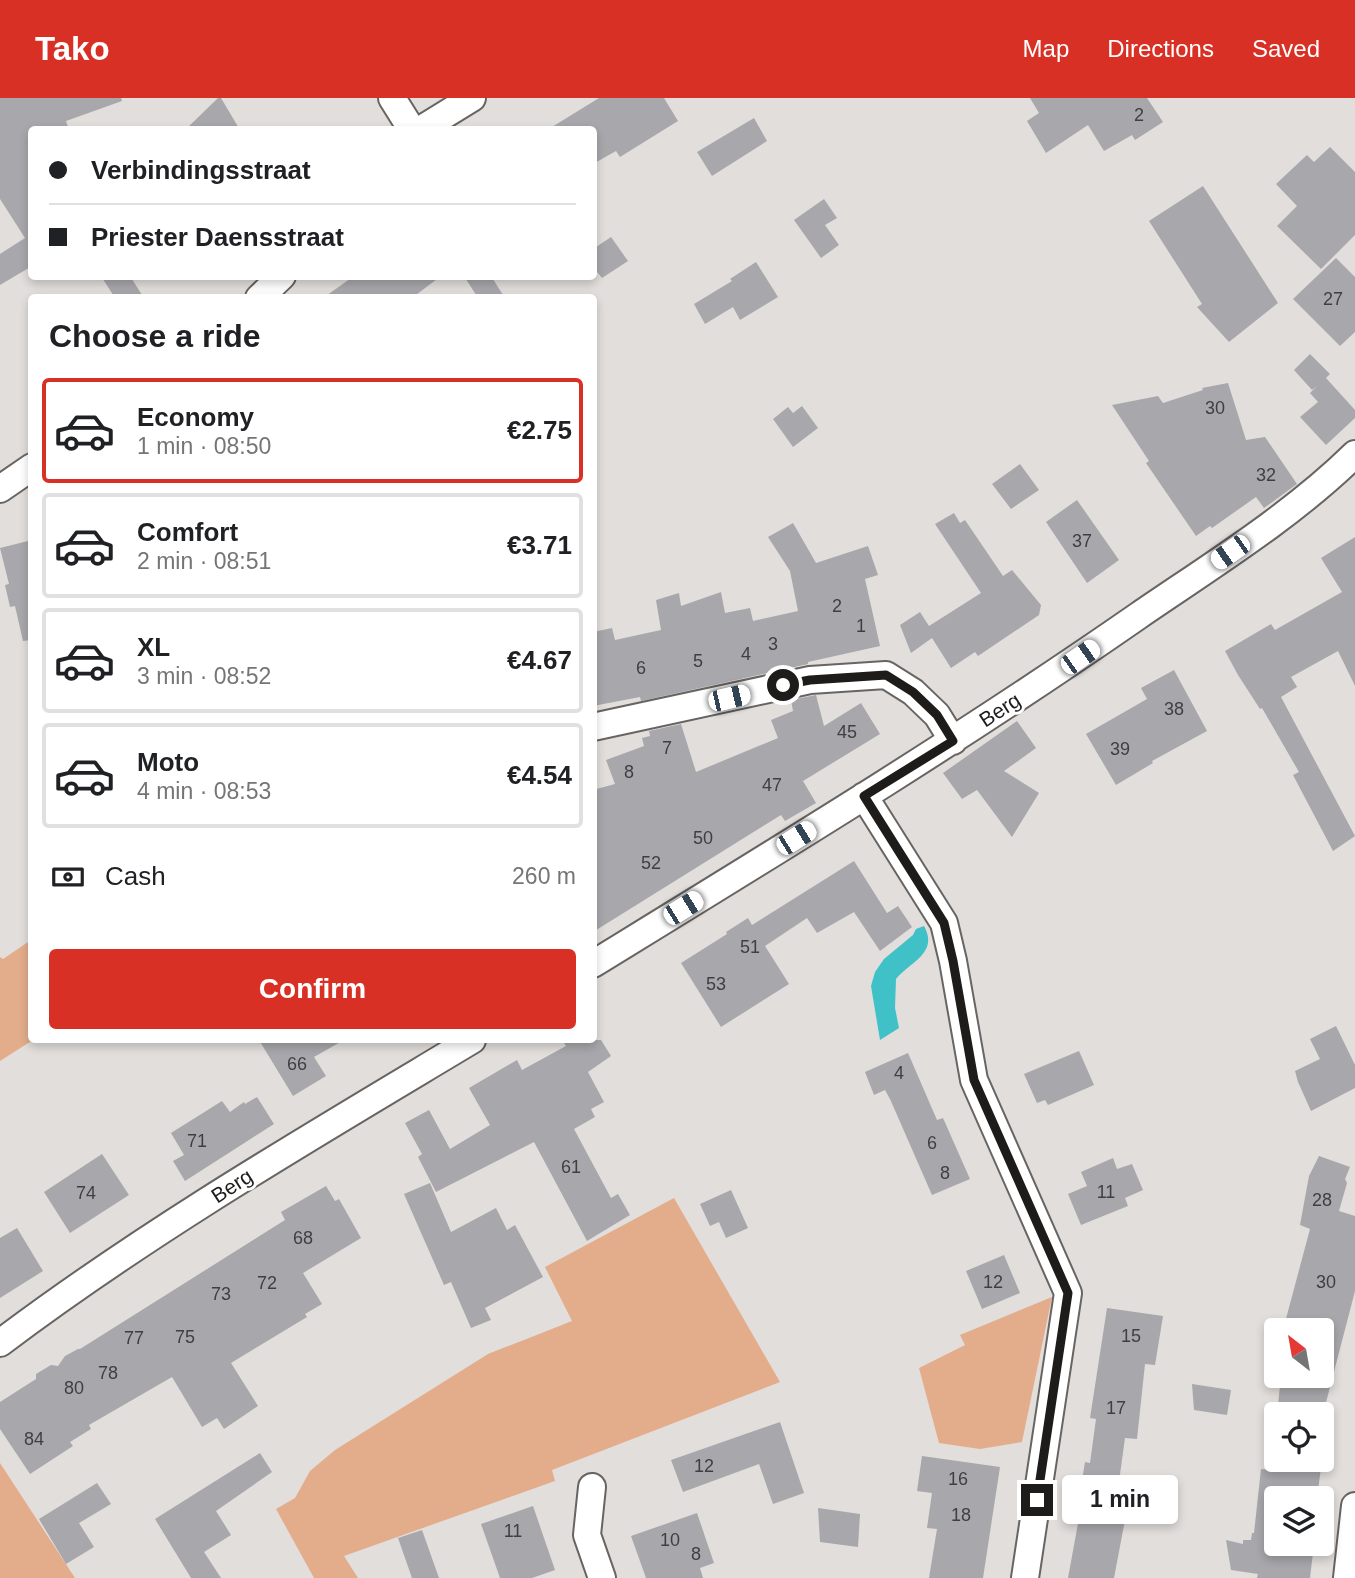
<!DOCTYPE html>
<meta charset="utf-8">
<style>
body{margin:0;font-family:Arial,sans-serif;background:#f6f6f6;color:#202124;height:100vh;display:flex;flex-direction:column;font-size:26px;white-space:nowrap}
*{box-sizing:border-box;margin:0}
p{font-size:23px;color:#757577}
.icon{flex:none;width:38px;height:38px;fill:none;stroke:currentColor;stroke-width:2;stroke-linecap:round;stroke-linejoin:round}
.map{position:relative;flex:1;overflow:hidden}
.panel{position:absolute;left:28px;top:196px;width:569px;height:749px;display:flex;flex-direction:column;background:#fff;border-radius:7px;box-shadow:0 4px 10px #0003}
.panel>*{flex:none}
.top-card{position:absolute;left:28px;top:28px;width:569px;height:154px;border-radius:7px;box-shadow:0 4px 10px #0003;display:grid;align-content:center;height:154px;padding:0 21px;background:#fff}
.needle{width:46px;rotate:329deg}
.buttons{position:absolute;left:1264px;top:1220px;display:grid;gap:14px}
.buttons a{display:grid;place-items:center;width:70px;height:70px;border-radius:7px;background:#fff;box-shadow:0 4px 10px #0003;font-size:35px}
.end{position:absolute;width:32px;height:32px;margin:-16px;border:9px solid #1d1c1b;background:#fff;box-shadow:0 0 0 4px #fff}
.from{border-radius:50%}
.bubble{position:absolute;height:49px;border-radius:7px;background:#fff;box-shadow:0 4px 10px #0003;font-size:23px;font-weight:800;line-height:49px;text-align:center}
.car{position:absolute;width:21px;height:42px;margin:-21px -10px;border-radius:9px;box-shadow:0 0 5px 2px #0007;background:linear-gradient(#fff 24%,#345 0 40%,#fff 0 76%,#345 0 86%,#fff 0)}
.top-card b{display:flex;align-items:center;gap:24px;height:66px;font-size:26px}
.top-card b+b{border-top:2px solid #e0e0e0}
.top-card i{width:18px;height:18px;background:#202124}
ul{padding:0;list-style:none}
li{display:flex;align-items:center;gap:21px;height:105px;margin:0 14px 10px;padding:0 7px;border:4px solid #e0e0e0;border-radius:7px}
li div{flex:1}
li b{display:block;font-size:26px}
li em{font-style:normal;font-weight:800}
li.current{border-color:#d93025}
li>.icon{width:63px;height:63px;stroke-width:1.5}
h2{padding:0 21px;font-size:32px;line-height:84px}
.pay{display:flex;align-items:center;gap:18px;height:77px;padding:0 21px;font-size:26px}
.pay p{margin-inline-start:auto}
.action{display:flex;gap:14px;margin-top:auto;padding:14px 21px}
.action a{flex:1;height:80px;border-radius:7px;background:#d93025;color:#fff;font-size:28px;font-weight:800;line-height:80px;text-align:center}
header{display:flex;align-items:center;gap:42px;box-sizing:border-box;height:98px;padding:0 35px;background:#d93025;color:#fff}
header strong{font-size:33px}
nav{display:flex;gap:38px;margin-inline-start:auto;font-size:24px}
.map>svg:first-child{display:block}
</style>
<header>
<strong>Tako</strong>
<nav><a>Map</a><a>Directions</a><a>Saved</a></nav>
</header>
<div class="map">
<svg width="1355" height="1480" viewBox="0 0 1355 1480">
<rect width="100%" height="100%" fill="#e2dedb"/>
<path fill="#e3ad8c" d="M31,842L32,942H33L0,963V859L3,861Z
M674,1100L780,1284L552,1372L555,1383L344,1458L358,1480H314L276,1411L295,1400L310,1373L335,1352L488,1256L572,1223L545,1169Z
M1052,1199L1022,1344L980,1351L939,1345L919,1270L965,1247L960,1237Z
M0,1365L75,1480H0Z"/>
<path fill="#3fc1c7" d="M924,828C939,855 910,864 896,881L895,910L899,930L880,942L871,888L875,874L884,861L913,837L916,831Z"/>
<path fill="#a8a7ab" d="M0,0H121L122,3L66,23L69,32H32V168L0,187V156L25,140L0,101Z
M218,0H221L240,32H185Z
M599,0H664L678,23L620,59L616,53L593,66V32H547Z
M1030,0H1147L1163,24L1135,42L1132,37L1104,53L1088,27L1046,55L1027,23L1039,15Z
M754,20L767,43L712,78L697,54Z
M1330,49L1355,74V137L1321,171L1277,128L1297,108L1276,86L1307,57L1314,64Z
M1203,88L1278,205L1229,244L1197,209L1202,206L1149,123Z
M824,101L837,120L825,127L839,147L821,160L794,122Z
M611,139L628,163L602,180L593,169V151Z
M1336,160L1355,179V234L1340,248L1293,201Z
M756,164L778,199L740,222L733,209L705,226L694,206L732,183L730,181Z
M101,178H130L144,200H115Z
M354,178H441L412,200H323Z
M464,178H491L505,200H478Z
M1310,256L1330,276L1326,280L1355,312V320L1326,347L1300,319L1318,304L1310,295L1317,288L1312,292L1294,272Z
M1228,285L1246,342L1265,339L1297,386L1264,410L1256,399L1212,430L1210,428L1196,438L1146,365L1149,363L1112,307L1158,298L1163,305L1203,292L1202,290Z
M802,308L818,330L793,349L773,321L788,309L793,315Z
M1020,366L1039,392L1011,411L992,386Z
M1077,402L1119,462L1087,485L1046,424Z
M954,415L960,425L965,422L1003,478L1012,472L1041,507L1039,517L978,558L975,554L951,570L932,540L911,555L900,527L920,514L929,528L981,495L935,426Z
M793,425L816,465L868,448L878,477L865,481L880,548L808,564V566L641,603L640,599L593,608V534L612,530L615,542L661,532L656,502L679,495L681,508L721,494L725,515L750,510L753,523L798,513L790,473L768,439Z
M1355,439V588L1338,553L1291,579L1297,589L1281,599L1355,738L1333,753L1293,677L1299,674L1262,610L1260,611L1238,577L1225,553L1271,526L1275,532L1342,494L1321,460Z
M32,442V542L23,543L15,508L10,509L5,487L9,486L0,450Z
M1174,572L1207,633L1152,663L1153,665L1116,687L1086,636L1147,601L1141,590Z
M816,597L824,628L861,605L880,636L803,683L816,705L785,723L781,717L593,834V692L615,686L606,662L644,648L642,640L650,638L649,633L681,626L696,674L778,640L771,622L793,613L791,602Z
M1017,623L1036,650L1004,673L1039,695L1012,739L977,692L962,701L943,675Z
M854,763L887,815L898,808L912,829L880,853L854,814L817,835L807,820L765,848L789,886L721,929L681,865L727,836L726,834L748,820L752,827Z
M1336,928L1355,967V990L1311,1013L1298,984L1295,973L1320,961L1310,941Z
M259,942H344L314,959L326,978L293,998Z
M562,942H601L611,958L588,974L604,1004L591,1011L595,1019L574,1031L611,1100L618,1096L630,1117L587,1143L534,1044L436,1094L418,1059L422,1056L405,1025L429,1012L450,1051L490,1027L469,990L517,962L522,972L566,948Z
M1079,953L1094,987L1048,1007L1045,1002L1037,1005L1024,976Z
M908,955L937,1022L943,1020L970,1081L932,1097L890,1001L885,992L874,997L865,974Z
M257,999L274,1026L185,1083L173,1063L184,1057L171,1035L222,1003L230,1014L244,1004L245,1006Z
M102,1056L129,1097L70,1135L44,1094Z
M1319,1058L1350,1069L1345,1081L1347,1085L1339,1113L1355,1118V1193L1323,1316H1277L1281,1278H1321V1232H1283L1310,1131L1300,1127L1309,1078Z
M1113,1060L1117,1071L1132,1066L1143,1092L1125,1100L1128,1108L1081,1127L1068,1096L1087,1088L1081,1074Z
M430,1085L451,1134L496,1110L507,1132L515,1127L543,1179L485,1210L491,1222L471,1230L451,1184L444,1187L404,1096Z
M326,1088L335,1103L339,1101L361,1140L303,1175L322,1206L305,1216L307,1219L231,1265L258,1308L224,1331L217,1320L202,1329L172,1279L89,1327L91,1331L70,1344L73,1348L30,1376L0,1331V1304L36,1281V1276L51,1267L58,1268L65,1258L78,1251H80L285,1122L281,1114Z
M731,1092L748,1130L726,1140L719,1124L710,1128L700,1106Z
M17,1130L43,1173L0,1200V1140Z
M1004,1157L1020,1195L982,1211L966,1173Z
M1107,1210L1163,1218L1155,1267L1145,1266L1137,1341L1125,1340L1114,1420L1125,1422L1114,1480H1068L1079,1420H1076L1085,1364L1090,1365L1096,1321L1090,1320Z
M1192,1286L1231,1292L1227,1317L1194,1312Z
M780,1324L804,1395L773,1406L759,1366L683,1394L671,1362Z
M260,1355L272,1374L216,1413L231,1437L204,1454L221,1480H191L155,1421Z
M922,1358L1000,1369L983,1480H929L937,1431L927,1430L932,1395L917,1393Z
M1271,1362H1322L1317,1400H1276V1446H1314L1310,1480H1257L1258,1476L1231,1472L1226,1442L1243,1446V1442H1251L1252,1435H1254L1261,1371L1270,1372Z
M97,1385L111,1406L79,1425L94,1449L66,1466L39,1421Z
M533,1408L555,1472L532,1480H500L481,1426Z
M818,1410L860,1416L858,1449L820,1444Z
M697,1415L714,1465L700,1470L703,1480H646L631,1438Z
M422,1432L439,1480H412L398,1440Z"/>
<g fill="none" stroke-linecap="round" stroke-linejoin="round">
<defs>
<path id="minor" d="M392,0L412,32
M420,32L472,0
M259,200L282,178
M0,391L32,369
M593,629L810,582L886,577L913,594L937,617L953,643
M864,698L944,825L953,863L974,982L1068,1195L1025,1480
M593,866C777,753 961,641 1138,518C1211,468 1292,418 1355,356
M0,1245C150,1132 312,1038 472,942
M592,1389L587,1437L602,1480
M1347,1480L1355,1408"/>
</defs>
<use href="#minor" stroke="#686462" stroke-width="30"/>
<use href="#minor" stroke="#fff" stroke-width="26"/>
</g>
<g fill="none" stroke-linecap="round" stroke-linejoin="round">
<path stroke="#1d1c1b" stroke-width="9" d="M783,587L810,582L886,577L913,594L937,617L953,643L864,698L944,825L953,863L974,982L1068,1195L1037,1402"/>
</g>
<g text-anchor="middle" stroke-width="6" stroke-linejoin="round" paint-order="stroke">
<g font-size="18" fill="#403f3f">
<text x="1139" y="23">2</text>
<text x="1333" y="207">27</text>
<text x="1215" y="316">30</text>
<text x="1266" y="383">32</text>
<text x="1082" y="449">37</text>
<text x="837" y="514">2</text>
<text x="861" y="534">1</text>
<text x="773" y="552">3</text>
<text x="746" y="562">4</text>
<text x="698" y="569">5</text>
<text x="641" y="576">6</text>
<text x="1174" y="617">38</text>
<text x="847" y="640">45</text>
<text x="667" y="656">7</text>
<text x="1120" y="657">39</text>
<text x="629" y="680">8</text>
<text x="772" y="693">47</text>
<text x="703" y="746">50</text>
<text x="651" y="771">52</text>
<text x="750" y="855">51</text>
<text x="716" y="892">53</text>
<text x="297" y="972">66</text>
<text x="899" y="981">4</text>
<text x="197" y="1049">71</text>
<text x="932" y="1051">6</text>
<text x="571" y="1075">61</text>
<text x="945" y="1081">8</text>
<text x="1106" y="1100">11</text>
<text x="86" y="1101">74</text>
<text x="1322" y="1108">28</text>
<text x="303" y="1146">68</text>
<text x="993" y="1190">12</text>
<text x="1326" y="1190">30</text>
<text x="267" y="1191">72</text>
<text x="221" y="1202">73</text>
<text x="1131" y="1244">15</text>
<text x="185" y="1245">75</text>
<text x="134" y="1246">77</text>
<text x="108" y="1281">78</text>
<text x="74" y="1296">80</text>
<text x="1116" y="1316">17</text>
<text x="34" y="1347">84</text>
<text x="704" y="1374">12</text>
<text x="958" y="1387">16</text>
<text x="961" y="1423">18</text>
<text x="513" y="1439">11</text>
<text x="670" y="1448">10</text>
<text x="696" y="1462">8</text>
</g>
<g font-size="21" fill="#1d1c1b" stroke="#fff">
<text transform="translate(1000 612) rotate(-33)" y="7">Berg</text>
<text transform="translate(232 1088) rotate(-33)" y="7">Berg</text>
</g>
</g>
</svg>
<div class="buttons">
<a><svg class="needle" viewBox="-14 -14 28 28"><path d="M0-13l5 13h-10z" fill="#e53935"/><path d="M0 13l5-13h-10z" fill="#757577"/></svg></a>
<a><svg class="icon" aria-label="locate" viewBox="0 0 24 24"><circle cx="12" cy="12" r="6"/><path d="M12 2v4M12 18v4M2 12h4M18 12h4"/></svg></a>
<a><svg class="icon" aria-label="layers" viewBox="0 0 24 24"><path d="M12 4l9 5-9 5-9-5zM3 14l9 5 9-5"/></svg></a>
</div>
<i class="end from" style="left:783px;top:587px"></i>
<i class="end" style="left:1037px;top:1402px"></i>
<div class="bubble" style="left:1062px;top:1377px;width:116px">1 min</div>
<i class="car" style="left:1230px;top:454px;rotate:235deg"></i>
<i class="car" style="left:1080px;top:559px;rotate:55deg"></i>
<i class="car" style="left:729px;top:600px;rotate:77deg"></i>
<i class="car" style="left:796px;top:740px;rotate:58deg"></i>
<i class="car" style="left:683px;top:810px;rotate:58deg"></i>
<div class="top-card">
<b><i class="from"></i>Verbindingsstraat</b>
<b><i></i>Priester Daensstraat</b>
</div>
<section class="panel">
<h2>Choose a ride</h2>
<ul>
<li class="current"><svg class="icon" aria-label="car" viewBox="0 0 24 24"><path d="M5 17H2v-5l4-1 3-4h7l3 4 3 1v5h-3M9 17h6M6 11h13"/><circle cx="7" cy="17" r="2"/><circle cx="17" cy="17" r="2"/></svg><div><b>Economy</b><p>1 min · 08:50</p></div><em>€2.75</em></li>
<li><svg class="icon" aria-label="car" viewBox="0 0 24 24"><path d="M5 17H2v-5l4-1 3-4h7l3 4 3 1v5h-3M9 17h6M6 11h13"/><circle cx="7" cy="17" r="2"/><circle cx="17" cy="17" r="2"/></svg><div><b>Comfort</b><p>2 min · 08:51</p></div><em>€3.71</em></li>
<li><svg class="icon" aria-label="car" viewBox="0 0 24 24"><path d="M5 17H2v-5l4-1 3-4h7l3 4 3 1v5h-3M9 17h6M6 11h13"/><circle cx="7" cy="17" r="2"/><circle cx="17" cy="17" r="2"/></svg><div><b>XL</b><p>3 min · 08:52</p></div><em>€4.67</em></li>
<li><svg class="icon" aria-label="car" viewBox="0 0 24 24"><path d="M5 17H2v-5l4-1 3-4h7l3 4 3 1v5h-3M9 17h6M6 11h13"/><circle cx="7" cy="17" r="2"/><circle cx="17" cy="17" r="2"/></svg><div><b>Moto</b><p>4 min · 08:53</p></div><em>€4.54</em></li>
</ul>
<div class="pay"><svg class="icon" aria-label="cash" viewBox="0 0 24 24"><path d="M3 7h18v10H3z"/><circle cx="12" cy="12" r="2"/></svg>Cash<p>260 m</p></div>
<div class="action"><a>Confirm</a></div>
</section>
</div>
